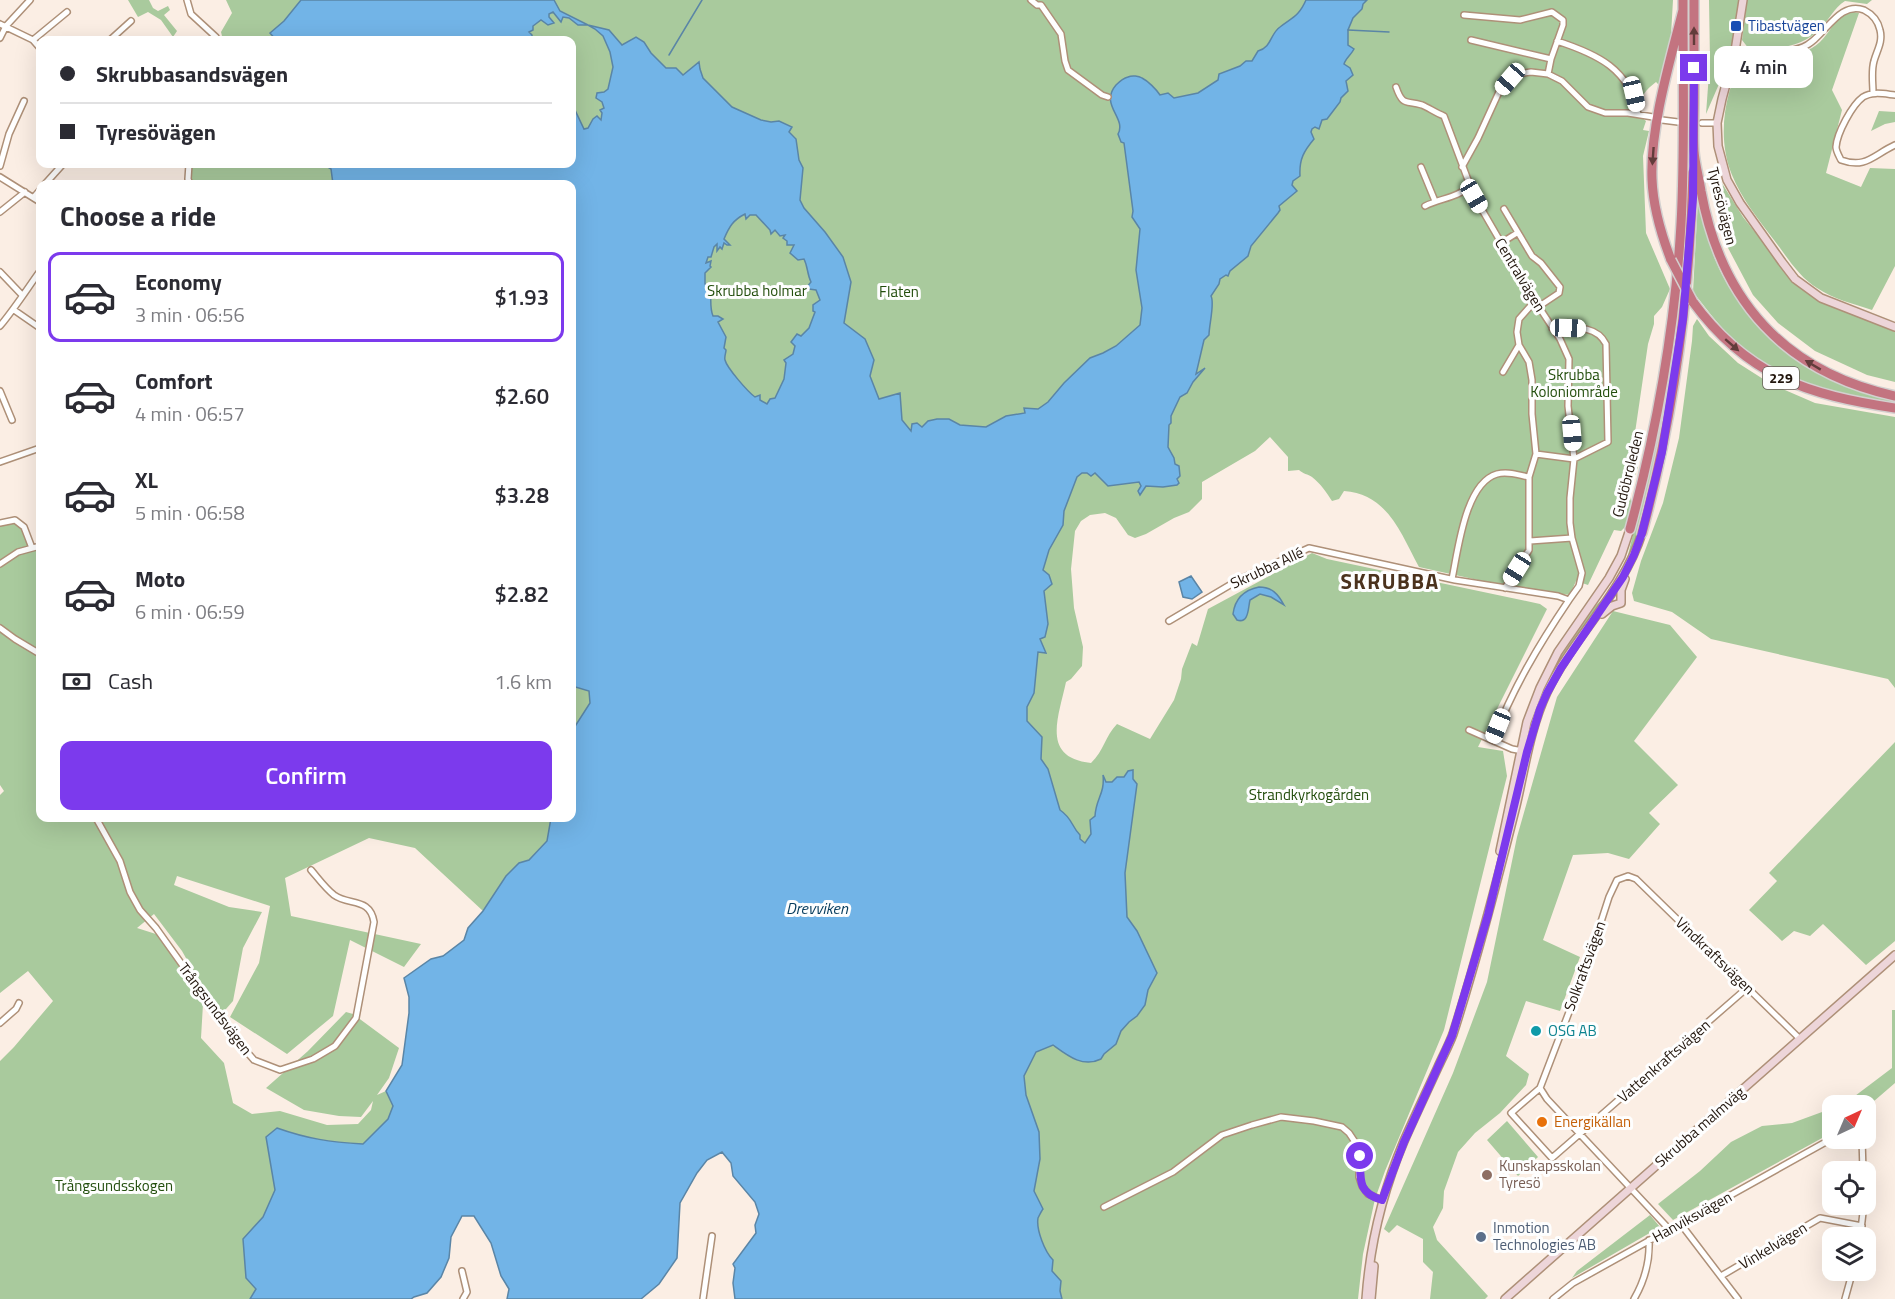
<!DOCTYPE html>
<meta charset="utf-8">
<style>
body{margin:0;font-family:"Titillium Web",sans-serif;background:#f2f2f3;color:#2b2b33;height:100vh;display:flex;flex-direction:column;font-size:22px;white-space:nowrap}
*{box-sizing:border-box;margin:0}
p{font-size:20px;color:#7c7c81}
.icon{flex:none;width:33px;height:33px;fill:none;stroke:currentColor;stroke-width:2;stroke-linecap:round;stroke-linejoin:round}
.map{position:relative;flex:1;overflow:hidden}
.details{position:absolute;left:36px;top:180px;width:540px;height:642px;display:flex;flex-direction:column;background:#fff;border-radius:12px;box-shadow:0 6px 24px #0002}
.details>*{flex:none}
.banner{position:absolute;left:36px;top:36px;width:540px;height:132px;border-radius:12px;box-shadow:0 6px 24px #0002;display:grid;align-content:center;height:132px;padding:0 24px;background:#fff}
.needle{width:39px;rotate:44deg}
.controls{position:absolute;left:1822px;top:1095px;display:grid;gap:12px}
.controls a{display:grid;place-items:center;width:54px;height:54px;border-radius:12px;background:#fff;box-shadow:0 6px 24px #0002;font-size:30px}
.end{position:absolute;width:27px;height:27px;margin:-14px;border:8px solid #7c3aed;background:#fff;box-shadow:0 0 0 3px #fff}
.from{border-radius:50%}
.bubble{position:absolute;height:42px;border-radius:12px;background:#fff;box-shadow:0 6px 24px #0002;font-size:20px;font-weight:600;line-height:42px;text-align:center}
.car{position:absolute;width:18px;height:36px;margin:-18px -9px;border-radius:8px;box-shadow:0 0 4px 2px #0007;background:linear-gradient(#fff 24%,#345 0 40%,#fff 0 76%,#345 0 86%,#fff 0)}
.banner b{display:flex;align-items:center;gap:21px;height:57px;font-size:22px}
.banner b+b{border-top:2px solid #e1e1e2}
.banner i{width:15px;height:15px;background:#2b2b33}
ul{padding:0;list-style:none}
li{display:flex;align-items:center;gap:18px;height:90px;margin:0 12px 9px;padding:0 12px;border:3px solid transparent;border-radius:12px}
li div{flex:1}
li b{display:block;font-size:22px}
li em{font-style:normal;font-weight:600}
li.on{border-color:#7c3aed}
li>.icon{width:54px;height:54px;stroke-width:1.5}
h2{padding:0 24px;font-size:27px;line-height:72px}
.pay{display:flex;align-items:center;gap:15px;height:66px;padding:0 24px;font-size:22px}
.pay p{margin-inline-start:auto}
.action{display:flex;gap:12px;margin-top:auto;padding:12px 24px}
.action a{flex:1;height:69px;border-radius:12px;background:#7c3aed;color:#fff;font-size:24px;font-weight:600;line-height:69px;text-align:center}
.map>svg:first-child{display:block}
</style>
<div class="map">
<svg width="1895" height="1299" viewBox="0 0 1895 1299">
<rect width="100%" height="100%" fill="#fbeee4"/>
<path fill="#a9ca9d" d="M128,0H149L153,8L158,11L168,6L170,10L164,15L177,31L173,37L161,20L148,12L138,17Z
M226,0H1673L1671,35L1659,85L1656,82C1643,92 1637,100 1641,117L1646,121L1643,130L1649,131L1643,156L1646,233L1670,289L1662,307L1654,316V324L1648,344L1631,460L1638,467L1629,492L1632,506L1626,526L1621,531L1614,530L1588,585L1576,581L1570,595L1505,586L1419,567C1401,534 1388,494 1344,491L1339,499L1332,501C1327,493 1320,483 1312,477C1308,474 1303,474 1299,470L1288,471V457L1270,437L1255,451L1202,482V499L1189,512L1174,518L1146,534L1135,538L1128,535L1116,518L1105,513L1090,515L1081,521L1075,531L1071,569L1074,608L1083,647L1082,666L1071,679L1066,682C1059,716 1040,758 1091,763C1104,751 1105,736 1117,724L1150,739L1174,700L1181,679L1182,669L1192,643L1197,646L1208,609L1312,553L1327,559L1540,604L1547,609L1478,747L1503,751L1507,776L1444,1030L1385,1171L1375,1199L1363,1254L1358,1299H958L572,184H190L191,164H572V40H223L221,32L232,13Z
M1709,0H1739L1729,61L1706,114L1710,60Z
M1747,0H1872L1867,4L1845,1C1834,8 1829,20 1820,29C1801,48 1774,50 1749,49L1742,40Z
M1848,11L1859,13L1832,90L1842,110L1826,173L1861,187L1870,168L1895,169V266L1872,310C1854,304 1833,299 1817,288C1799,277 1787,257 1774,240C1759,220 1741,198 1732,175C1716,136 1725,91 1744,55C1766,57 1803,59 1820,42C1831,31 1835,18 1848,11Z
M1879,111L1895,112V122L1885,124L1871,131Z
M1715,172L1743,217L1797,285L1824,303L1895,332V382L1867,375L1815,351L1778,323L1753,295L1727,246L1716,209Z
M1698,197C1704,218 1707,240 1715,259C1745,332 1818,387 1895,399V404C1842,394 1788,384 1745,350C1725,334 1709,312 1693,292Z
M1680,292L1682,296L1665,417L1640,528L1628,560L1614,584L1627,559L1662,417L1671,366Z
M1697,319L1709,336L1738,363L1771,384L1815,403L1895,417V688L1888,679L1711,639L1672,612L1634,601L1632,593L1641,561L1663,503L1679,438L1692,341L1693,326Z
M15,520L24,527L32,547L40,546V818H572V607L639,621L619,856L547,841L529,860L519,863L506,876L483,911L415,848L369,838L285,878L291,916L421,944L404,967L350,940L333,1016L287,1054L230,1017L259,963L270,906L177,876L174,885L229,907L262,912L243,948L233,1001L219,1017L182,951L154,914L137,928L159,935L179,959L203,1004L201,1038L224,1063L233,1103L252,1114L280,1111L327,1125L358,1124L371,1110L373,1101L361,1117L339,1116L304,1110L266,1088L308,1051L346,1012L353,1014L399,1048L389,1078L377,1095L386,1091L394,1106L388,1119L363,1144C330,1142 308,1139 277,1128L308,1299H0V1061L14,1047L53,1001L28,971L0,993V795L4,791L0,785V523Z
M1606,597L1601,607L1565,653L1543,690L1542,689C1558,658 1577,616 1606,597Z
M1613,611L1670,625L1697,657L1634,741L1678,785L1649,813L1660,824L1629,859L1608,853L1573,855L1543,940L1580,957L1560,1011L1526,1001L1506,1056L1529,1074L1526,1085L1500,1113L1475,1133L1458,1152L1444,1191L1443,1208L1433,1227L1437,1240L1488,1296L1485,1299H1430L1433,1272L1423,1262V1239L1397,1225L1389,1233L1384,1229L1453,1073L1487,982L1517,837L1557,697Z
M1895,742V941L1866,965L1823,924L1810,936L1794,931L1782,941L1749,910L1777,881L1769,873Z
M1892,1010H1895V1083L1866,1108V1106L1838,1105L1847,1102L1892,1068Z
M1833,1108V1132L1673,1220L1658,1204L1700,1171L1731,1142L1762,1126L1792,1123Z
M1507,1121L1538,1157L1518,1176L1487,1140Z
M1650,1215L1660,1227L1572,1278L1577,1271Z"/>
<path fill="#72b4e7" stroke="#5a85a6" stroke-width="1.5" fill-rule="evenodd" d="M301,0H554L560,11L588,25L609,30L622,45L636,37L644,42L651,53L666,68H676L683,75L699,62L700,69L703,78L732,107L761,120L771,122L779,121L792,127L789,132L796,139L799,160L803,168L800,200L804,208L825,232L843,257L851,282L844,323L865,339L874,360L870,376L879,399L900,393L902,420L911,431L912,424L917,423L922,427L928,421L937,419H949L960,425L986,427L1006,416L1025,413L1024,408L1038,409L1048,402L1064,383L1090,358L1103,353L1116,346L1140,325L1142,308L1136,270L1140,229L1132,217L1133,211L1124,143L1121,142L1118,134C1127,118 1099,105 1116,85C1119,82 1124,78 1128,77C1132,75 1139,76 1142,78C1148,81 1156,89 1160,95L1168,93L1174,98L1198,93L1218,80L1219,74L1240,66L1246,61H1252L1258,51C1272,47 1270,34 1280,27C1293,17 1299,16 1306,0H1367L1363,4L1362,9L1353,18L1348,30V45L1354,49C1351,55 1346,58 1344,64L1350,68L1353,75L1346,81L1348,91L1341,98L1340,102L1327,119L1322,120L1319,129L1315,127L1312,129L1311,132L1314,139C1304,151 1299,159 1300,176L1293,181L1292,185L1297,191L1279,206L1280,210L1278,213L1251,246L1248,256L1230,271L1228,276L1226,275L1220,279L1219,284L1211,296C1215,303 1209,325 1209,335L1204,340L1196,374L1205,368L1193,382L1187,393L1180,397L1171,416V423L1169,425L1168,447L1174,458L1175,464L1179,466L1180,476L1177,479L1179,483L1177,485L1163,487L1146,486L1140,495L1138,491L1141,486L1139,482L1108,486L1095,473L1091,476L1087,473H1082L1077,477L1064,511L1063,525L1049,550L1043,570L1049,575L1052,584L1044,591L1048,624L1045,637L1040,639L1046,653L1038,652L1034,693L1027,707V721L1042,737L1041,759L1048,769L1060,810C1073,819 1071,826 1080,835V839L1085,843L1091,834L1090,820L1095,816C1096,798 1105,794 1103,775L1106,782H1112L1117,777H1124L1128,771L1133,770V779L1137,784L1125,873L1127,917L1137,931L1157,973L1148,990L1145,1005L1137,1016L1129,1022L1121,1031L1116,1044L1104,1054L1101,1059C1083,1068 1068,1056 1053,1045L1036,1052L1024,1076L1026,1095L1039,1132L1040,1159L1034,1191L1043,1209C1042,1210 1038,1218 1038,1218C1036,1230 1045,1252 1053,1260L1052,1271L1061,1281L1060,1291L1062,1299H735L733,1283L735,1268L733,1264L756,1233L755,1225L759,1214L755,1202L733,1176L731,1163L722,1152L707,1160L697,1173L680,1203L677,1258L659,1284L641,1299H507L509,1289L501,1276L491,1243L474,1216H462L451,1237L449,1258L441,1277L427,1293L414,1297L411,1299H250L256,1289L246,1278L243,1239L263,1217L275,1190L266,1137L277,1128C308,1139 330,1142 363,1144L388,1119L393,1106L386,1091L402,1065L409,1013V997L404,978L431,959L443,956L464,940L468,928L483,911L506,876L519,863L529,860L547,841L551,818H572V731L590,703L589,691L572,686V184H333L331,169L323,164H572V108H574L584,129L588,128L593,119L597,116L601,120L602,113L600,110L604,108L602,102L596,98L597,93L604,92L608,89L613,67L610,52L603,36L595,29L588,25H578L569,18L563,17L561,22L553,12L549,14V17L554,23L548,25L541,20L533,26V30L529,32L532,35V40H276L270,33L284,21ZM745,214L746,219L750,215H756L770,230L771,234L775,230L780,236L785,235L783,238L787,241V245H794L790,253L798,260L804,259C808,267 807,274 811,282L802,293L804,295L809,289L816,290L820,300L813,305V311L815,312L809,328L801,336L797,334L791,342L795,346L793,354L784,360L786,363L784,379L775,398L770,399L767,404L760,400V395L755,397C748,392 727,368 725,360C724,357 726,353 726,350L724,348L726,337L718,322L723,319L718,316H713C709,307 712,297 710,287L705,284V273L711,267L710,266L711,261L706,263L708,257H711L714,247L717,244V251L720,247L722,249L724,243L727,245H730L724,239C729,227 733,220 745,214Z
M1191,576L1202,592L1192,599L1183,597L1179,582Z
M1259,587C1272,587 1278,594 1284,605L1271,597L1260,594L1250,600C1248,608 1249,624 1237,620L1233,614C1235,598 1244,590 1259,587Z"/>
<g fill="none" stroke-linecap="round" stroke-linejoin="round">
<path stroke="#5a85a6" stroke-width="1.5" d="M1348,30L1389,32
M669,55L702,0"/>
<defs>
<path id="street" d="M187,0L191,14L216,37L217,40
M1031,0L1037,5H1041L1061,34L1065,61L1068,70L1102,95L1108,97
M1464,15L1520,20L1552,12L1563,20V25L1551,59L1548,74
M0,24L33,40L40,48
M0,38L6,26L30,0
M33,40L67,12
M110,40L131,21
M1471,40L1551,59
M1557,41C1597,54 1630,69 1638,114
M1735,51C1758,54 1780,56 1803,47C1824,39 1838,0 1864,10C1872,14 1878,21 1880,30C1883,42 1877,50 1874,61C1871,71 1873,83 1873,93
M1396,87C1403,107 1406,100 1422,105C1429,108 1436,113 1444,116L1474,196L1535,301L1560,339L1569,359L1568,406L1574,459L1570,498V523L1572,538L1582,573L1579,586L1569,600
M1895,95C1885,94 1872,91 1863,97C1852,105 1837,133 1836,147C1836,151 1839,156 1841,160C1866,169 1873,155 1895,145
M1662,120L1678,122
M1702,123H1717
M189,164L188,179L190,184
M0,166L9,134L24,101
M1421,167L1435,201
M1462,167L1478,138L1499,92L1510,79L1518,74L1531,72L1548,74L1562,81L1588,107L1605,113H1628L1653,117
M0,177L40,202
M45,184L63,164
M34,197L40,190
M1425,206C1441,198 1457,198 1470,186
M1504,209L1532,256L1541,263L1560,287L1559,293L1538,307
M0,212L25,192
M1501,243L1517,233
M0,272L22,295
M14,310L40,328
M0,326C15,308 27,289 40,271
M1503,372L1519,345L1517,332L1519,319L1535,301
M0,391L12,420
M1536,454L1574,459L1608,442L1606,344C1596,324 1572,328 1552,328
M0,462L40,448
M0,523L15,520L24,527L32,548
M1530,541L1572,538
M0,564L18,552L40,546
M1452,579C1458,551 1465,483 1497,474C1508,471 1518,475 1529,477
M1505,588L1529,550V477L1536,454L1532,414V380L1529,362L1519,345
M1169,621L1240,579L1309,548L1455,580L1558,596L1569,600C1538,646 1513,688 1493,740
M0,628L15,639L40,654
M1469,730L1512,749L1523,751
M96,818L120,861L130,892L140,910L156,928L233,1036L254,1060L280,1070L313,1059L335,1046L356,1018L374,922C370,897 349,906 334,895C325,888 318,878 311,870
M0,1023L16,1009L19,1003
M1540,1088L1511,1113L1552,1158L1747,988
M1862,1138L1863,1172
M1104,1207L1173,1172L1222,1135L1252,1125L1281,1117L1314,1121L1342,1127L1349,1133L1359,1148V1177L1362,1186L1368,1194L1382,1200
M1680,1223L1738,1299
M1669,1229L1547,1099L1540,1088L1587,965L1609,897L1617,880L1628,876L1636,879L1800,1039
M1860,1238L1864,1204
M462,1271L467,1292L463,1299
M1721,1276L1820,1218L1862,1226
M703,1299L712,1236
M1553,1299L1573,1283L1833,1138
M1634,1299C1645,1280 1650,1261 1649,1240
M1845,1299L1853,1270"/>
<path id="secondary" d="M1743,0L1735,51L1722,99L1717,123L1718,146L1727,180L1740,203L1782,262L1795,279L1821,298L1895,327
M1602,614L1612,606L1621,603V590L1625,579
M1500,851L1527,722L1540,688L1558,652L1609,578L1621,556L1630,529
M1366,1299C1370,1243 1382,1193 1404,1141C1415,1116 1427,1091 1438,1067C1443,1056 1449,1045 1453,1034C1477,959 1497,882 1516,806C1525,768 1530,728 1547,692C1574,636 1623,593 1642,533
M1371,1299L1374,1266
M1505,1299L1895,955"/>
<path id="highway" d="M1694,0C1694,34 1694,67 1694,101C1694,117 1693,134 1694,151C1695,164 1699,178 1701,191C1721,301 1785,372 1895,396
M1671,260C1661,234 1653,207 1652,179C1650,127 1670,61 1683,10V0
M1693,302C1747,376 1808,395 1895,408
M1630,529C1657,429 1675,328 1681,224C1685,153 1683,81 1683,10
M1642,533C1674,415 1690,294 1693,172"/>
</defs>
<use href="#street" stroke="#ae9078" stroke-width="8"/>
<use href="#secondary" stroke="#ae9078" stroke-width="10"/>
<use href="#highway" stroke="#d3d0cf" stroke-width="12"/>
<use href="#street" stroke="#fff" stroke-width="5"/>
<use href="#secondary" stroke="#edd5d9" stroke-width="7"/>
<use href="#highway" stroke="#c37480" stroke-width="9"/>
<defs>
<path id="highway-bridge" d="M1671,260L1693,302"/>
</defs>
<use href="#highway-bridge" stroke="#d3d0cf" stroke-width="12" stroke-linecap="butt"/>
<use href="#highway-bridge" stroke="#c37480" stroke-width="9"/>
</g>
<defs><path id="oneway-solid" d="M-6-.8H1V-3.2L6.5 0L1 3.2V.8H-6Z" transform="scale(1.5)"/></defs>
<g fill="#623c3b">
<use href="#oneway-solid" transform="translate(1694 36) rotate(-90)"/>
<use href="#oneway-solid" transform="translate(1653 156) rotate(94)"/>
<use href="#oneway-solid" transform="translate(1732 345) rotate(41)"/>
<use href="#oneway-solid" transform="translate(1813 365) rotate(-149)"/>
</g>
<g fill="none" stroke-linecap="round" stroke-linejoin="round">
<path stroke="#7c3aed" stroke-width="8" d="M1360,1156C1361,1178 1356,1192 1382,1200L1404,1142L1452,1036L1488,915L1527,752L1540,709L1547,693L1561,668L1623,577L1634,555L1642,533L1662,452L1683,319L1693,198L1694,68"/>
</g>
<rect fill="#1a4fb4" stroke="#fefefe" stroke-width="2" x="1730" y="20" width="12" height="12" rx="3"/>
<circle fill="#0f9aa8" stroke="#fefefe" stroke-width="2" cx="1536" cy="1031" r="6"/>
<circle fill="#e8710a" stroke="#fefefe" stroke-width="2" cx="1542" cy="1122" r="6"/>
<circle fill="#8d6e63" stroke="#fefefe" stroke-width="2" cx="1487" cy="1175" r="6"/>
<circle fill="#5c6f8a" stroke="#fefefe" stroke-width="2" cx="1481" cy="1237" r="6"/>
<g text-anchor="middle" stroke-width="6" stroke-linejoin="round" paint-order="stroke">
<rect fill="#fefefe" stroke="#645c55" stroke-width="1.5" x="1763" y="367" width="36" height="22" rx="4.5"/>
<g font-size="14" font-weight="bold" fill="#22160d">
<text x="1781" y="383">229</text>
</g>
<g font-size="15" fill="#164399" stroke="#fefefe" text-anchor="start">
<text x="1748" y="31">Tibastvägen</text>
</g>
<g font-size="15" fill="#22160d" stroke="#fefefe">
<text transform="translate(1722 206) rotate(76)" y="5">Tyresövägen</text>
<text transform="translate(1520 275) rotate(59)" y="5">Centralvägen</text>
<text transform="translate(1628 474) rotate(-76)" y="5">Gudöbroleden</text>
<text transform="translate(1267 568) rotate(-25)" y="5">Skrubba Allé</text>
<text transform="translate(1715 956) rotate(44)" y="5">Vindkraftsvägen</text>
<text transform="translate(1585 966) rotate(-70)" y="5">Solkraftsvägen</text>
<text transform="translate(215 1009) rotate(53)" y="5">Trångsundsvägen</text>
<text transform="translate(1664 1061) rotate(-41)" y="5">Vattenkraftsvägen</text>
<text transform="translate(1700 1127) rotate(-41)" y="5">Skrubba malmväg</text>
<text transform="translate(1692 1217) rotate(-29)" y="5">Hanviksvägen</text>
<text transform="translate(1773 1246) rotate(-31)" y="5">Vinkelvägen</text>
</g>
<g font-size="15" fill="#234e0d" stroke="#fefefe">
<text x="757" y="296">Skrubba holmar</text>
<text x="899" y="297">Flaten</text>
<text x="1574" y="380">Skrubba<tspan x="1574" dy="17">Koloniområde</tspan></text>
<text x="1309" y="800">Strandkyrkogården</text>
<text x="114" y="1191">Trångsundsskogen</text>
</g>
<g font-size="15" fill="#0d838f" stroke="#fefefe" text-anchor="start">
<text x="1548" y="1036">OSG AB</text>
</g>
<g font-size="15" fill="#c56008" stroke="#fefefe" text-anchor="start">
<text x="1554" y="1127">Energikällan</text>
</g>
<g font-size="15" fill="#785e54" stroke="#fefefe" text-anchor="start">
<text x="1499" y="1171">Kunskapsskolan<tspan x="1499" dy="17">Tyresö</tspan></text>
</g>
<g font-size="15" fill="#4e5e75" stroke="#fefefe" text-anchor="start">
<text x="1493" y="1233">Inmotion<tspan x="1493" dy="17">Technologies AB</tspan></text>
</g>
<g font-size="16" font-style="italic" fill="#053b5c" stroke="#fefefe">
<text x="817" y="914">Drevviken</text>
</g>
<g font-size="21" font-weight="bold" letter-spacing="1.5" fill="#4b321d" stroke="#fefefe">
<text x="1390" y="589">SKRUBBA</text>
</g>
</g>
</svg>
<div class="controls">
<a><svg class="needle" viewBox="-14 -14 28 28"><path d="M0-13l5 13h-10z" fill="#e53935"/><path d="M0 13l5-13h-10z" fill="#7c7c81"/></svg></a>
<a><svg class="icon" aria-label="locate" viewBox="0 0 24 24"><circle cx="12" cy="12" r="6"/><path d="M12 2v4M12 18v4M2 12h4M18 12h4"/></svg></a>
<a><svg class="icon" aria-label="layers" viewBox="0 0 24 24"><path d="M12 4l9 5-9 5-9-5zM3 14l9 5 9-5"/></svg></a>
</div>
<i class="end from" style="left:1360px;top:1156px"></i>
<i class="end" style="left:1694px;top:68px"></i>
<div class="bubble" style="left:1714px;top:46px;width:99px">4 min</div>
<i class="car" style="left:1510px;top:79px;rotate:221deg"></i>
<i class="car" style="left:1634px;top:94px;rotate:167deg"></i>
<i class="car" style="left:1474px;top:196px;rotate:150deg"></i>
<i class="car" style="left:1568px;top:328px;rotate:92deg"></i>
<i class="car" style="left:1572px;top:433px;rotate:175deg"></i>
<i class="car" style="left:1517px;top:569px;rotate:212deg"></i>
<i class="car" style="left:1498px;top:726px;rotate:202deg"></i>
<div class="banner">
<b><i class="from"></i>Skrubbasandsvägen</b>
<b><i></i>Tyresövägen</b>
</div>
<section class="details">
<h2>Choose a ride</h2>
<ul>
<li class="on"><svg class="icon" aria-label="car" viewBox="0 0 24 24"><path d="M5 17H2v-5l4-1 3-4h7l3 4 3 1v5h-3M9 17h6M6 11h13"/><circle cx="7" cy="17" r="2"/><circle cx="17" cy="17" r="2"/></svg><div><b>Economy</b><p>3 min · 06:56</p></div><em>$1.93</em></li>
<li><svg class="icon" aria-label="car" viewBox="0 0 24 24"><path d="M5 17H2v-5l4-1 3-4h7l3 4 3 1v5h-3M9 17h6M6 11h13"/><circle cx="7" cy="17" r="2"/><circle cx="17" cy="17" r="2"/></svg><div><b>Comfort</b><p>4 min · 06:57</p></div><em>$2.60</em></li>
<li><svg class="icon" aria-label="car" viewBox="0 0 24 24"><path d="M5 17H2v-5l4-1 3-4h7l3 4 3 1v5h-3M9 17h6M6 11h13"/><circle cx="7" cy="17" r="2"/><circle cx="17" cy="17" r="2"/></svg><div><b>XL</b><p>5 min · 06:58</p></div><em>$3.28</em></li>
<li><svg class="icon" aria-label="car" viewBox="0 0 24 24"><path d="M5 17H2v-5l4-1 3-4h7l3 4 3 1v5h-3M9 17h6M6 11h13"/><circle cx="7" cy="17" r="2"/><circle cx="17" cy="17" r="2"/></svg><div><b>Moto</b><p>6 min · 06:59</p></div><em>$2.82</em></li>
</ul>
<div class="pay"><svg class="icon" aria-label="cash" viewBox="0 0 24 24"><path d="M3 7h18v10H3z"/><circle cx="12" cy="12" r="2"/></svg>Cash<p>1.6 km</p></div>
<div class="action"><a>Confirm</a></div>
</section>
</div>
